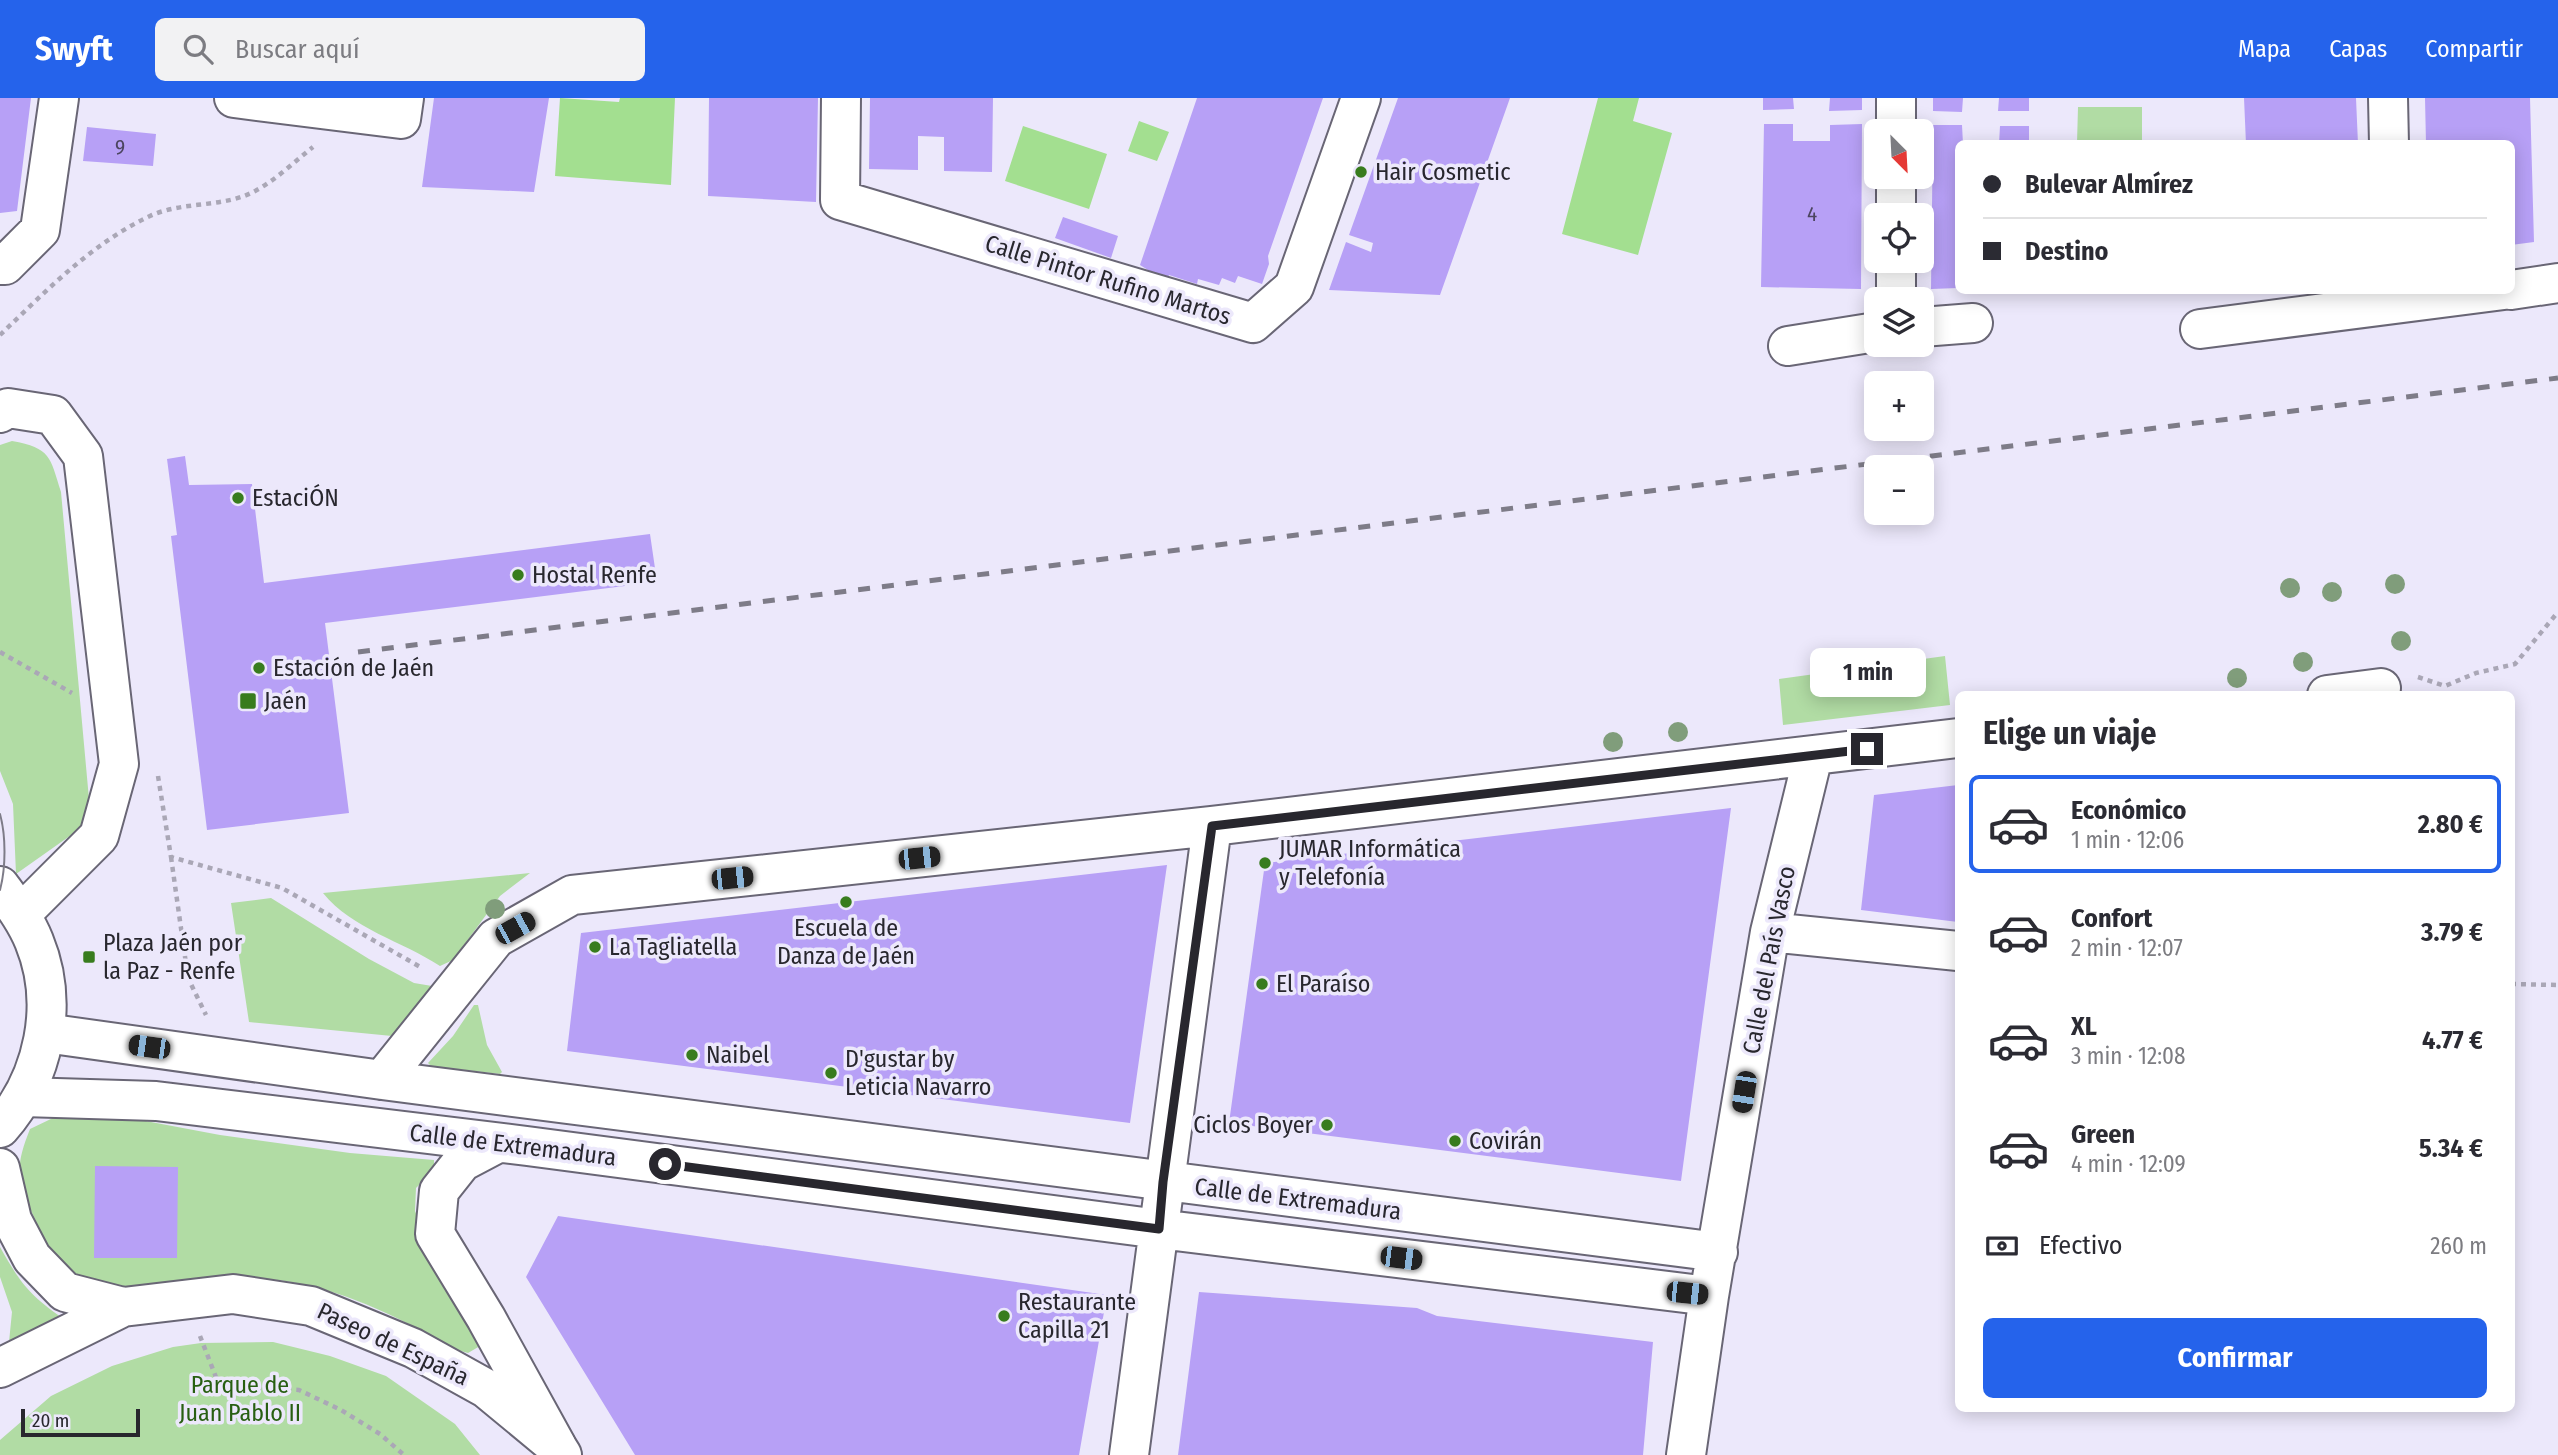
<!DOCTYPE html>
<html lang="es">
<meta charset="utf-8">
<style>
body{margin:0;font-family:"Fira Sans Condensed",sans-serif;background:#f2f2f3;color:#2b2b33;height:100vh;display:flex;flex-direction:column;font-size:26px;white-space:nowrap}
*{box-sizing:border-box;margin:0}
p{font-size:23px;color:#7c7c81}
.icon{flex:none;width:38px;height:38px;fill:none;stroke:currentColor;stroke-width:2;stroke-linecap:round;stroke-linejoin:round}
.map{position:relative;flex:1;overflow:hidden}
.details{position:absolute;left:1955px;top:593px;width:560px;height:721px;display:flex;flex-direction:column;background:#fff;border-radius:10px;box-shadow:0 4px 18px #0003}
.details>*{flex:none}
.top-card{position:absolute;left:1955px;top:42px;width:560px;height:154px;border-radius:10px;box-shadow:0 4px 18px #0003;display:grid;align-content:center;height:154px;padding:0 28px;background:#fff}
.needle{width:46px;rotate:156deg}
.fabs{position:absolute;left:1864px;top:21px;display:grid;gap:14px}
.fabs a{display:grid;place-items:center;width:70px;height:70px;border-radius:10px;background:#fff;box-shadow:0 4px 18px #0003;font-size:35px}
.scale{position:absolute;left:21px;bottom:18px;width:119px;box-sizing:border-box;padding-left:7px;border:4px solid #28272e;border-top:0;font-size:19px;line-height:24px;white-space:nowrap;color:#28272e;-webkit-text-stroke:5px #ece8fb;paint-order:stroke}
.end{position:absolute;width:32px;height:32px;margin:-16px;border:9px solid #28272e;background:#fff;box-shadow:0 0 0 4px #fff}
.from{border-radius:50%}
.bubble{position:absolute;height:49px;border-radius:10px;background:#fff;box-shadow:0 4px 18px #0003;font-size:23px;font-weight:700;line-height:49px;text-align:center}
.car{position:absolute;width:21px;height:42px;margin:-21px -10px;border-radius:9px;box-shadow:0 0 5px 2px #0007;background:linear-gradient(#222 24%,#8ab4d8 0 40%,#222 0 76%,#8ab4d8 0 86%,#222 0)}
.top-card b{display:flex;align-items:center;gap:24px;height:66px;font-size:26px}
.top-card b+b{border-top:2px solid #e1e1e2}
.top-card i{width:18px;height:18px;background:#2b2b33}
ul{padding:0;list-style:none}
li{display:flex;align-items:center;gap:21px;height:98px;margin:0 14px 10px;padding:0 14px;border:4px solid transparent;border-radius:10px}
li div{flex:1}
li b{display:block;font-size:26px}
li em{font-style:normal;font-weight:700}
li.selected{border-color:#2563eb}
li>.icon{width:63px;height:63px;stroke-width:1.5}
h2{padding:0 28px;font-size:32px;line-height:84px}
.pay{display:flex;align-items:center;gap:18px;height:77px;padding:0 28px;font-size:26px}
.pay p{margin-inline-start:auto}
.cta{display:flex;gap:14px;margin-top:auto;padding:14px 28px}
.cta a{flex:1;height:80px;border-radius:10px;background:#2563eb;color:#fff;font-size:28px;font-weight:700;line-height:80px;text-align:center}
header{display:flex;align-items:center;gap:42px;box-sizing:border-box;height:98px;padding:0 35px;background:#2563eb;color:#fff}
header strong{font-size:33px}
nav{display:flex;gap:38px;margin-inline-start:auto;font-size:24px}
.search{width:490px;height:63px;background:#f2f2f3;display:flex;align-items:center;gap:18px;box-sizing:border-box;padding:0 24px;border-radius:10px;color:#7c7c81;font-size:26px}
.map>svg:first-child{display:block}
</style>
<header>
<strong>Swyft</strong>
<div class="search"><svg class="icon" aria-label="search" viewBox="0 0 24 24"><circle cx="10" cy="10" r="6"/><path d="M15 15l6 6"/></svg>Buscar aquí</div>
<nav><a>Mapa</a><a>Capas</a><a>Compartir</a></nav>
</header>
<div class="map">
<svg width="2558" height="1357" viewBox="0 0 2558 1357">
<rect width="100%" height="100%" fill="#ece8fb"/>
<path fill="#b1dca4" d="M2078,9H2142V45H2077Z
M12,343C51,350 50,359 61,394L91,723L16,776L13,706L0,673V347Z
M1945,558L1950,607L1783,627L1779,581Z
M530,775L500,798L453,862L440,868C402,843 352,831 323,795Z
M271,800L369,861L414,885L432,888L392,938L249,924L231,805Z
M474,907H478L487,947L502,974L500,976L431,968L428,965L453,938Z
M55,1019L135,1021L220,1037L350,1055L434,1062V1072L416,1090L415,1113L426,1142L480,1248L468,1255L457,1252C404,1222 352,1195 291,1184C278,1182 262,1180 249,1180C202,1182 104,1203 67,1170C52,1156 43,1139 35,1121C17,1083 14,1071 30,1031Z
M0,1149C20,1184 27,1195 61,1219L9,1244L12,1214L0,1179Z
M273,1244L330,1258L386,1278L455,1326L480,1357H0V1342L51,1298L112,1268L173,1249L201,1245Z"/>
<path fill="#a3df90" d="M560,0L619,4L620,0H675L671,87L555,78Z
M1598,0H1639L1633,23L1672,35L1638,157L1562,136Z
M1139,23L1169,34L1157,63L1128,53Z
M1023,28L1107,56L1089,111L1005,83Z"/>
<path fill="#b7a0f6" d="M0,0H31L17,113L0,115Z
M434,0H549L534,94L422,89Z
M709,0H818L816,104L708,98Z
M870,0H993L992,74L944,73V39L918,38V72L869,71Z
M1197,0H1323L1268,158L1269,166L1262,186L1238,178L1235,185L1222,180L1219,187L1198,181L1197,186L1169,177L1167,184L1140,167Z
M1398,0H1510L1440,197L1329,192L1346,144L1371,154L1373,145L1349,137Z
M1763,0H1793L1794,11L1763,12Z
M1830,0H1862V12L1829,13Z
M1933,0H1963L1962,14L1933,13Z
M1999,0H2029V13H1998Z
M2244,0H2356L2358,46H2246Z
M2425,0H2530L2534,144L2511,147V46H2426Z
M1764,26H1793V43H1830V27L1862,26L1861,191L1761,189Z
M1933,27H1962L1963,46H1958V190L1931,191Z
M2000,28H2029V46H1999Z
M87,29L156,36L153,68L83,63Z
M1063,119L1118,138L1111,160L1055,140Z
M185,358L189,387L252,386L264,485L650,436L657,484L325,525L349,715L207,732L171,438L177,437L167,361Z
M1958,687V824L1861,812L1874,697Z
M1731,710L1681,1083L1229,1025L1265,765Z
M1167,767L1130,1025L567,953L581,835Z
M95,1068L178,1069L177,1160H94Z
M558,1118L1107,1197L1079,1357H635L526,1179Z
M1199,1194L1417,1210L1437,1218L1653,1244L1643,1357H1178Z"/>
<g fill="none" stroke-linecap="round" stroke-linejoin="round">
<defs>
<path id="minor" d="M234,0L401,21L404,0
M841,0L840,102L1253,225L1294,189L1361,0
M1896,0V33
M2388,0L2389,46
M1896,79V117
M1896,163V201
M0,167H5L40,132L59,0
M2511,192L2558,185
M1922,229L1973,225
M2200,231L2504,192
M1788,248L1876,234
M0,315L8,310L53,317L83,358L119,666L99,738L21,816
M2327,597L2381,590
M1770,834L1958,853
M45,935L382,982L1718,1154
M382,982L496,840L572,797L1212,728L1958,640
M23,999L156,1003L527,1048L1159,1131L1709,1198
M498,1045L462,1064L439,1093L435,1136L486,1220L556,1347
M1129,1357L1212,728
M1686,1357L1709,1198L1770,834L1813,658"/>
<path id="primary" d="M0,1070L12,1122L32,1160L65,1194L123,1209
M0,1270L123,1209L233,1196L311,1208L413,1250L487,1291L557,1349L562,1357"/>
<path id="trunk" d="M0,788C13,806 26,823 34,843C60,906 44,980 0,1030"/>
</defs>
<use href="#minor" stroke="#696675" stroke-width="42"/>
<use href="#primary" stroke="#696675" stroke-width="42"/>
<use href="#trunk" stroke="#696675" stroke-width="42"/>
<path stroke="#aaa7b6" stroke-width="4.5" stroke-dasharray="5 5" stroke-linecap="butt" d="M0,237C45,194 92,145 150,118C182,103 222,110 253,94C275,83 294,64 313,49
M0,554L72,595
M2418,579L2445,588L2476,575L2515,566L2558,514
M158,678L171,759L282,790L422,870
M171,759L188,880L206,917
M2511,886L2558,887
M200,1238L219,1287L299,1292L341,1312L380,1336L404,1357"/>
<use href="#minor" stroke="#fff" stroke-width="38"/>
<use href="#primary" stroke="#fff" stroke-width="38"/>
<use href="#trunk" stroke="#fff" stroke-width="38"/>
<path stroke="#7e7c88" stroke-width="2" d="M0,716C6,738 6,769 0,792"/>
<path stroke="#7e7c88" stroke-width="5" stroke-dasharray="12 12" stroke-linecap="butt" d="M358,554L2558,280"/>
</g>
<g fill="#809d7b">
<circle cx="2395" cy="486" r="10"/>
<circle cx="2290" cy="490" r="10"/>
<circle cx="2332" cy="494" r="10"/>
<circle cx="2401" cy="543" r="10"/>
<circle cx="2303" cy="564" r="10"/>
<circle cx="2237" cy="580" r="10"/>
<circle cx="1678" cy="634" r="10"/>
<circle cx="1613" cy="644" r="10"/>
<circle cx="495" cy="811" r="10"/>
</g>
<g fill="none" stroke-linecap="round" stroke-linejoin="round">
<path stroke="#28272e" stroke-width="9" d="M665,1066L1159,1131L1163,1084L1212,728L1867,651"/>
</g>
<g fill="#387c1e" stroke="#ece8fb" stroke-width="2.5">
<circle cx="1361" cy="74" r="7"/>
<circle cx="238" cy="400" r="7"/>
<circle cx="518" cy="477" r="7"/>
<circle cx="259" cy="570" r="7"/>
<rect x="239" y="594" width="18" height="18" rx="3.5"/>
<circle cx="1265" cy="765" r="7"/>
<circle cx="846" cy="804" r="7"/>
<circle cx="595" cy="849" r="7"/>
<rect x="82" y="852" width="14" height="14" rx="3.5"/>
<circle cx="1262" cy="886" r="7"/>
<circle cx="692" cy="957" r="7"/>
<circle cx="831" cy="975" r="7"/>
<circle cx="1327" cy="1027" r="7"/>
<circle cx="1455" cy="1043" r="7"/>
<circle cx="1004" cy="1218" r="7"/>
</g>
<g text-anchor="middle" stroke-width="7" stroke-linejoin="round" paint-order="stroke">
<g font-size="21" fill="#4c4560">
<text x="120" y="56">9</text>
<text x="1812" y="123">4</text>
</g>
<g font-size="24" fill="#28272e" stroke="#ece8fb" text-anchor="start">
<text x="1375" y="82">Hair Cosmetic</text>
<text x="252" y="408">EstaciÓN</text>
<text x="532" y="485">Hostal Renfe</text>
<text x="273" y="578">Estación de Jaén</text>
<text x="264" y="611">Jaén</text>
<text x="1279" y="759">JUMAR Informática<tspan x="1279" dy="28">y Telefonía</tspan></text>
<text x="846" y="838" text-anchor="middle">Escuela de<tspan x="846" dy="28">Danza de Jaén</tspan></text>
<text x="103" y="853">Plaza Jaén por<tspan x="103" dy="28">la Paz - Renfe</tspan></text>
<text x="609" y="857">La Tagliatella</text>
<text x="1276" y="894">El Paraíso</text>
<text x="706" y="965">Naibel</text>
<text x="845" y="969">D'gustar by<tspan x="845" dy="28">Leticia Navarro</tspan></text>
<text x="1313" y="1035" text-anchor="end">Ciclos Boyer</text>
<text x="1469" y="1051">Covirán</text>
<text x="1018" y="1212">Restaurante<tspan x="1018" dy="28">Capilla 21</tspan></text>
</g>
<g font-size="24" fill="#28272e" stroke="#ece8fb">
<text transform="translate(1108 182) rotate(17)" y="8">Calle Pintor Rufino Martos</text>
<text transform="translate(1769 862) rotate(-79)" y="8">Calle del País Vasco</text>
<text transform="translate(513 1047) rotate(7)" y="8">Calle de Extremadura</text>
<text transform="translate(1298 1101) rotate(7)" y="8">Calle de Extremadura</text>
<text transform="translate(393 1246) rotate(25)" y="8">Paseo de España</text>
</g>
<g font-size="24" fill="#285f12" stroke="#ece8fb">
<text x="240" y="1295">Parque de<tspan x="240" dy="28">Juan Pablo II</tspan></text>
</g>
</g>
</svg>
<div class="fabs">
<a><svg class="needle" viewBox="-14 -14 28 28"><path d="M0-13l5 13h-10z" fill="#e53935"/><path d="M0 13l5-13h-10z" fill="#7c7c81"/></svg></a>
<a><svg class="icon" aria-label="locate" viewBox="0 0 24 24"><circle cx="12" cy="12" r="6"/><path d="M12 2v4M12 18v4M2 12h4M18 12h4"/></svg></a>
<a><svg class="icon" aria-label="layers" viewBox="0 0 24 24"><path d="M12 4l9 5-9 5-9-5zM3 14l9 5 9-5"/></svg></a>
<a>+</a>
<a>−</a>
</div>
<div class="scale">20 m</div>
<i class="end from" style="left:665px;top:1066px"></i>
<i class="end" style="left:1867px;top:651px"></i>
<div class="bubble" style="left:1810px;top:550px;width:116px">1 min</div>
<i class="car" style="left:919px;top:760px;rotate:84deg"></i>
<i class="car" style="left:732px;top:780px;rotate:84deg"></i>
<i class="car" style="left:515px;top:830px;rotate:61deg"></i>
<i class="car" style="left:149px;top:949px;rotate:278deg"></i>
<i class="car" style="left:1744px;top:994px;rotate:189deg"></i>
<i class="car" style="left:1401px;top:1160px;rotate:97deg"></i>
<i class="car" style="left:1687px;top:1195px;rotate:96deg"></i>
<div class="top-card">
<b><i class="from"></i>Bulevar Almírez</b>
<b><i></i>Destino</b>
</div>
<section class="details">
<h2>Elige un viaje</h2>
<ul>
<li class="selected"><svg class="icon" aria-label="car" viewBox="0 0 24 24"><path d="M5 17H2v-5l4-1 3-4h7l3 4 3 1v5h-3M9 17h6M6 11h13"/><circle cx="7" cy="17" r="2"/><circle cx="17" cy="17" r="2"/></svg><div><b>Económico</b><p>1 min · 12:06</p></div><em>2.80 €</em></li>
<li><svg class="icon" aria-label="car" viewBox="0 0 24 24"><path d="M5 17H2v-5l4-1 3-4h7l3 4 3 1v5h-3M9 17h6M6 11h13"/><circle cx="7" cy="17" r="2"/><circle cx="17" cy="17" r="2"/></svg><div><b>Confort</b><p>2 min · 12:07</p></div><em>3.79 €</em></li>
<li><svg class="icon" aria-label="car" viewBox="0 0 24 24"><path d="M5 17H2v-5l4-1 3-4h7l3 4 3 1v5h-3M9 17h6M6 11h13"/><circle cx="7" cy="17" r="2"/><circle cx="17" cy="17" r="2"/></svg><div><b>XL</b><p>3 min · 12:08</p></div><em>4.77 €</em></li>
<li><svg class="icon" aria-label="car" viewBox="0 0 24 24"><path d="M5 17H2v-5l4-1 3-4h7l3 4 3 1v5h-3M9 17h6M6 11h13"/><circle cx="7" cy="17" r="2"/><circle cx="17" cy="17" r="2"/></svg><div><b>Green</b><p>4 min · 12:09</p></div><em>5.34 €</em></li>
</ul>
<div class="pay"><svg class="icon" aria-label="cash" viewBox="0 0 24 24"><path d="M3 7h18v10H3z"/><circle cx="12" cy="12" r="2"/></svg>Efectivo<p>260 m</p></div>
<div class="cta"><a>Confirmar</a></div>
</section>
</div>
